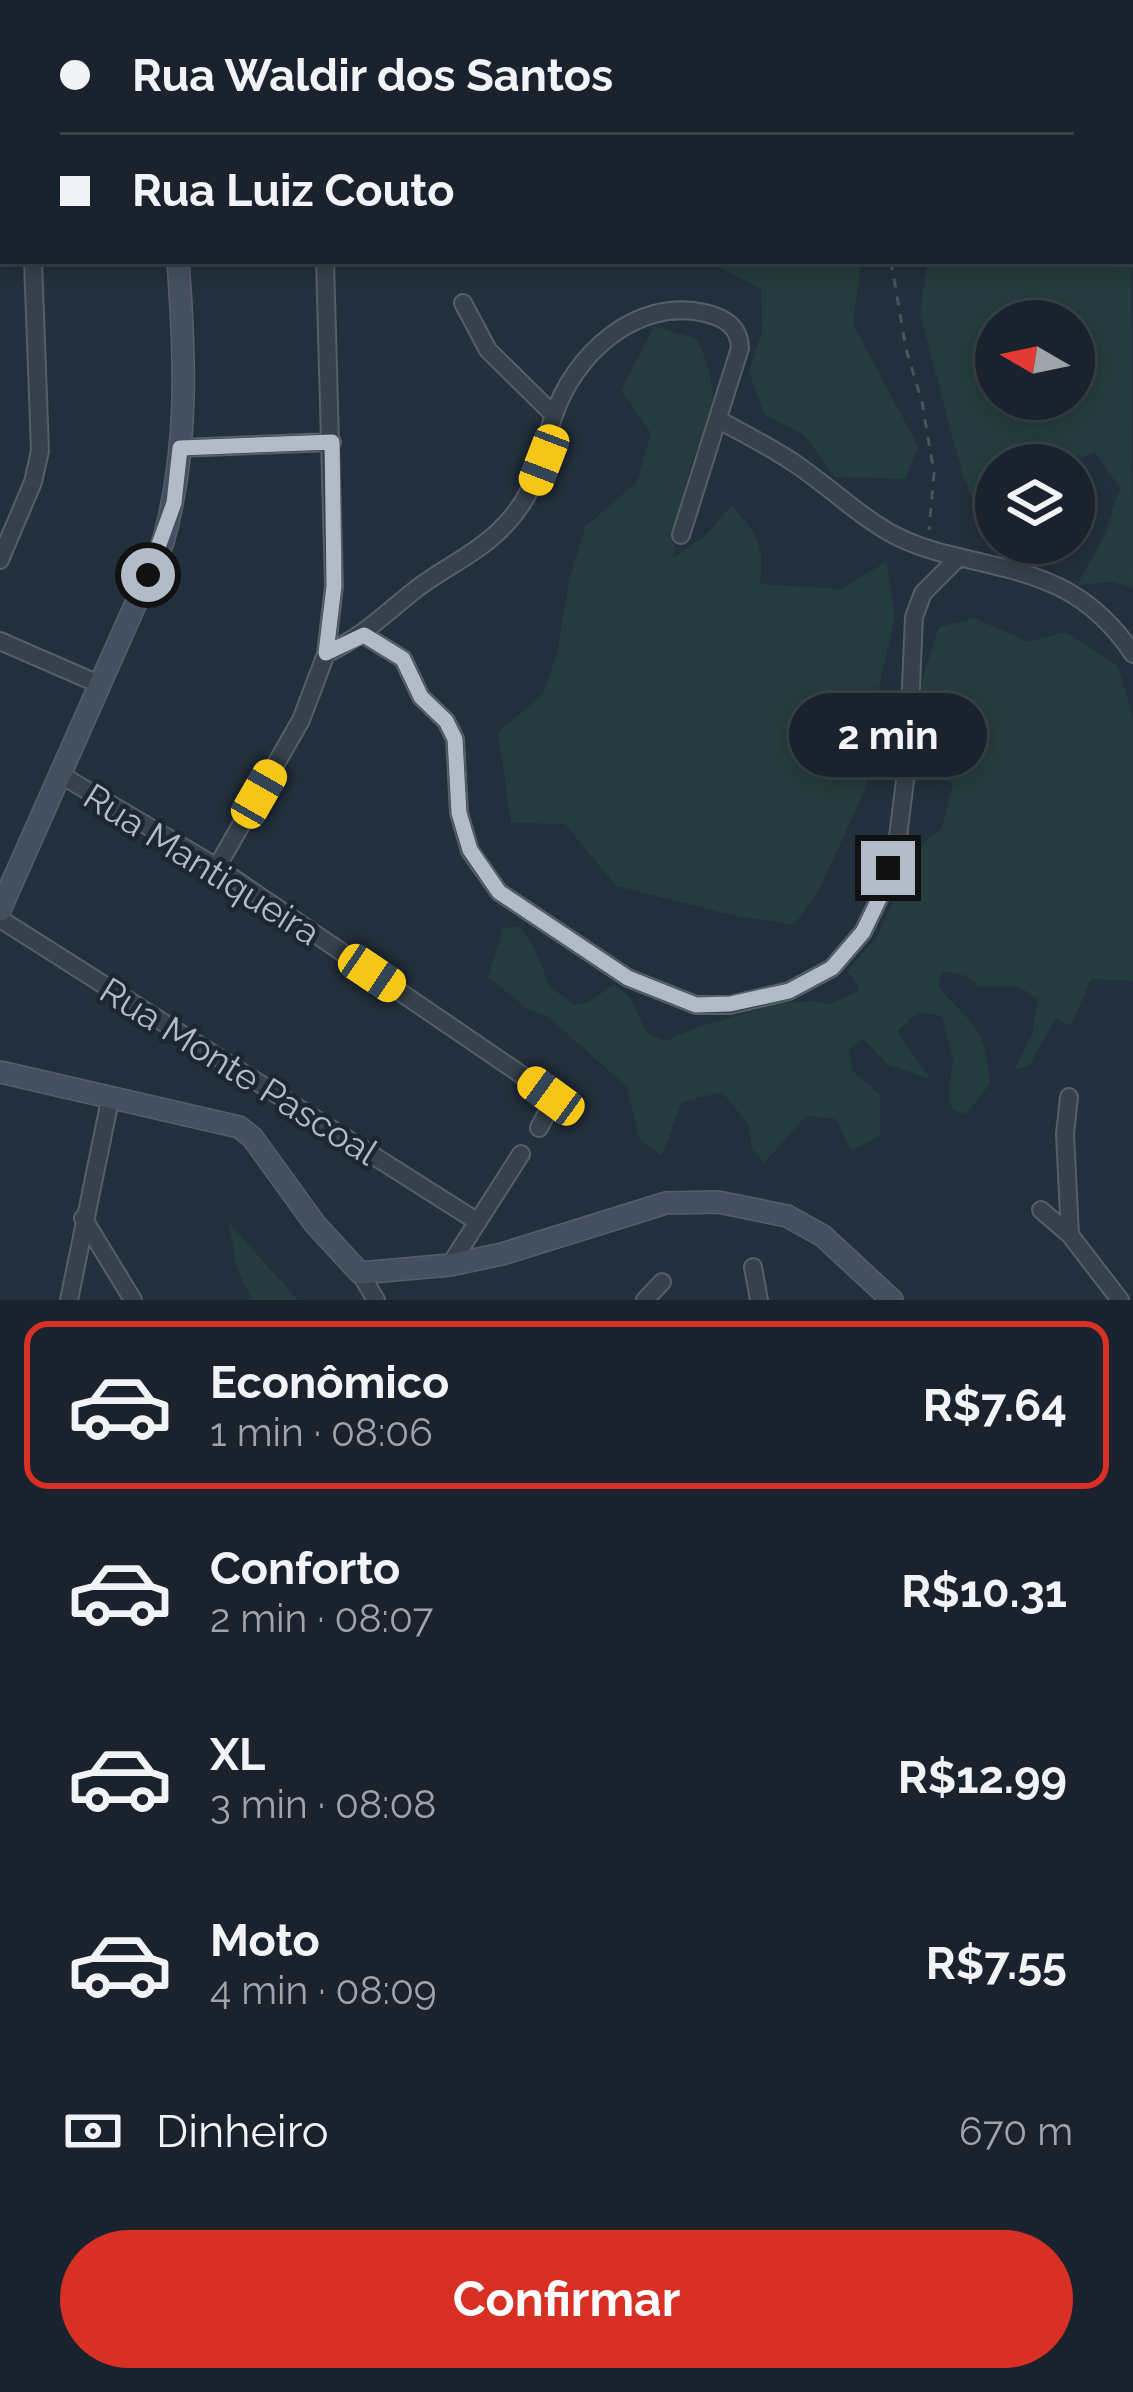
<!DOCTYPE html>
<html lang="pt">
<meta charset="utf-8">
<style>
body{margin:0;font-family:Raleway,sans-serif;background:#232b35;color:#f1f3f6;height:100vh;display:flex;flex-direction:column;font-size:45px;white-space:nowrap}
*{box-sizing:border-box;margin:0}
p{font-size:39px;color:#9fa4aa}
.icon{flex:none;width:66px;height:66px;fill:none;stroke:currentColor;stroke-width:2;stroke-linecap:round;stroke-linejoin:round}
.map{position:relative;height:1300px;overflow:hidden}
.panel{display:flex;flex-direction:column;background:#1a232d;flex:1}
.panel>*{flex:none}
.guide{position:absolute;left:0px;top:0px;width:1134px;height:264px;box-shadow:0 6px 18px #0003,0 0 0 3px #384049;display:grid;align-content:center;height:264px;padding:0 60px;background:#1a232d}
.needle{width:78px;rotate:279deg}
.buttons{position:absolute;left:975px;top:300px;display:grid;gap:24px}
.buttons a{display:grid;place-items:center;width:120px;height:120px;border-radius:50%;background:#1a232d;box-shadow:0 6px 18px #0003,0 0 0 3px #384049;font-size:60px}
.end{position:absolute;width:54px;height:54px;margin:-27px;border:15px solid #b1bcc8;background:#111;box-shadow:0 0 0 6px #111}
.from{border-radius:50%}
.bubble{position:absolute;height:84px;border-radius:42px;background:#1a232d;box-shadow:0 6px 18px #0003,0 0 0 3px #384049;font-size:39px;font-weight:700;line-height:84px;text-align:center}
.car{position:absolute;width:36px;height:72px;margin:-36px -18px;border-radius:15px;box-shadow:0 0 9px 3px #0007;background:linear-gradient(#f5c518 24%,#345 0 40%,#f5c518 0 76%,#345 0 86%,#f5c518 0)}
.guide b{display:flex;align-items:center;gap:42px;height:114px;font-size:45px}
.guide b+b{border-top:3px solid #384049}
.guide i{width:30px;height:30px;background:#f1f3f6}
ul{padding:21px 0 0;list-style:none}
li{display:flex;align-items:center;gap:36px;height:168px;margin:0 24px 18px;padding:0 36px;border:6px solid transparent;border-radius:24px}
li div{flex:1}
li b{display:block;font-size:45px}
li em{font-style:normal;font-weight:700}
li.current{border-color:#d93025}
li>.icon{width:108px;height:108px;stroke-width:1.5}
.pay{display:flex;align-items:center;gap:30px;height:132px;padding:0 60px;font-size:45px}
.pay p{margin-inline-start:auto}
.primary-button{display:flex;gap:24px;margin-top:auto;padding:24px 60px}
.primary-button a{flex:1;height:138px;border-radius:72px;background:#d93025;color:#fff;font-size:48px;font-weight:700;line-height:138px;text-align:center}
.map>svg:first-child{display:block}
</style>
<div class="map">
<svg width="1133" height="1300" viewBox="0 0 1133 1300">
<rect width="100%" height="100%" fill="#222f3c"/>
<path fill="#243c3d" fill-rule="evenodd" d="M1131,180L1133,588L1112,582L1077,585L1104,537L1120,488L1095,452L1074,461L1073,465H996V537L988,534L963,477L920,313L928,261H1131ZM996,321H1074V399H996Z
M706,261H861L853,324L918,446L906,479L835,477L804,435L764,414L749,371L762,331L761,289Z
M654,326L697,339C730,414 703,415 686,483C680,508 677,534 673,559L708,533L731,506C756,530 767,548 759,584L841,589L886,562L895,616L871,723L866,788L819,890L794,925L735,916L616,886L565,824L511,823L498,732L543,694L557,654L569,581L585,527L637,482L651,433L621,390Z
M974,618L1029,642L1065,632L1118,666L1133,718V981L1091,979L1071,1026L1056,1018L1029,1066L1014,1070L1032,1033L1038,999L1020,987H979L966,976L942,971L938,987C973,1024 987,1031 990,1084L966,1114L952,1109L948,1097L953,1058L942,1016L918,1012L897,1032L931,1079L888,1065L863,1039L848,1050L853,1071L880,1095V1136L851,1151L836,1119L806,1116L764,1163L752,1149L748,1124L722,1092L682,1102L662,1155L640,1141L627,1087L547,1016L529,1010L488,977L503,928L519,926L534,947L550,987L575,1005L587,1003L615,984L631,999L647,1034L665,1041L701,1026L780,1003L814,1001L831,1004L860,990L847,971L876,938L919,847L942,828L953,784L932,774L916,754L921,683L939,627Z
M229,1223L298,1300H252L236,1266Z"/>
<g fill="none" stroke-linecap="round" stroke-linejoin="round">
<path stroke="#354c64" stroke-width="24" d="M573,0L593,3"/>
<defs>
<path id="street" d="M21,0V3
M526,0L549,3
M820,0V3
M901,0V3
M0,61L3,60
M463,303L488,350L554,415
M719,420C746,435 775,449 800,467C862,511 879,540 959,557
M180,448L332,442
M0,560L33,482L40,451L33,261
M364,635L403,659L421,697L446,721L455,739L459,813L470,851L499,892L628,978L696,1005H730L789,991L832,968L863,932L879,899L898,837L908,756L914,617L923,593L959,557C1036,575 1087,585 1133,654
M0,641L101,685
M326,654C365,635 382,616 415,590C442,569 474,555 498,532C537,495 538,465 553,418C573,355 636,297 705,313C725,318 739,326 740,348L681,535
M61,775L217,867L551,1095L550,1107L539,1128
M217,867L301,720L326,654L334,586L325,261
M0,919L478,1222
M1069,1097L1065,1134L1070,1235L1120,1300
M1041,1210L1070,1235
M83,1218L133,1300
M450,1265L521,1154
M753,1267L759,1300
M360,1273L376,1300
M69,1300L110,1100
M645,1300L662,1282"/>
<path id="secondary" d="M159,0V3
M1131,142H1133
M0,910L163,542C189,450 185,355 178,261
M0,1072L239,1127L252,1137L315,1224L360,1273L450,1265L502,1254L666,1203L718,1202L787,1216L823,1236L892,1300"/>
</defs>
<use href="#street" stroke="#545f6a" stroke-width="20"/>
<use href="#secondary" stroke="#545f6a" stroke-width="24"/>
<path stroke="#42595a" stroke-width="3" stroke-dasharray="9 9" stroke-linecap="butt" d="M891,261L906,349L922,402L934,473L929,530"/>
<use href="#street" stroke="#36414c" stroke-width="16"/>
<use href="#secondary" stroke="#44505f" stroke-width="21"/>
</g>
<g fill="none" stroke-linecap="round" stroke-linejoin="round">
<path stroke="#b1bcc8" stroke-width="15" d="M148,575L174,503L180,448L332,442L334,586L326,653L364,635L403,659L421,697L446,721L455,739L459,813L470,850L499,892L628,978L696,1005L730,1004L789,991L832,968L863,932L879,899L888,868"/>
</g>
<g text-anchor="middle" stroke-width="9" stroke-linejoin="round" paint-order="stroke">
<g font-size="36" fill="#b1bcc8" stroke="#1b2631">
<text transform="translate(202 864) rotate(32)" y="13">Rua Mantiqueira</text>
<text transform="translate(239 1071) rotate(32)" y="13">Rua Monte Pascoal</text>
</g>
</g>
</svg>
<div class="buttons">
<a><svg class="needle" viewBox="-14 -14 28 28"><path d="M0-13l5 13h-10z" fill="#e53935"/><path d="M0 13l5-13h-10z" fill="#9fa4aa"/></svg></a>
<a><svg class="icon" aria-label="layers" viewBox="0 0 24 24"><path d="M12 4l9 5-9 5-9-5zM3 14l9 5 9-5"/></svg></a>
</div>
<i class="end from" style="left:148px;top:575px"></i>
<i class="end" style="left:888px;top:868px"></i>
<div class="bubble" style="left:789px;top:693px;width:198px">2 min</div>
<i class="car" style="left:544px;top:460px;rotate:201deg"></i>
<i class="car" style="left:259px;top:794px;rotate:30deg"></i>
<i class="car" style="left:372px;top:973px;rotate:124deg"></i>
<i class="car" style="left:551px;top:1096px;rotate:306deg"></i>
<div class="guide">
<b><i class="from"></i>Rua Waldir dos Santos</b>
<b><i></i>Rua Luiz Couto</b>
</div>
</div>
<section class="panel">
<ul>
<li class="current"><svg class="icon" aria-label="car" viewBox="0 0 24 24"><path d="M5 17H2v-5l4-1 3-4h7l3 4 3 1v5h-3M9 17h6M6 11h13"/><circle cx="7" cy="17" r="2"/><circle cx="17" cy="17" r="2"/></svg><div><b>Econômico</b><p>1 min · 08:06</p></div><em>R$7.64</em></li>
<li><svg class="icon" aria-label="car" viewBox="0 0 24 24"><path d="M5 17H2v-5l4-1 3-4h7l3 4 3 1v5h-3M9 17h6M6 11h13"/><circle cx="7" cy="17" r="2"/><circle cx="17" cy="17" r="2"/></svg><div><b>Conforto</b><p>2 min · 08:07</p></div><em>R$10.31</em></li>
<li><svg class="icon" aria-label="car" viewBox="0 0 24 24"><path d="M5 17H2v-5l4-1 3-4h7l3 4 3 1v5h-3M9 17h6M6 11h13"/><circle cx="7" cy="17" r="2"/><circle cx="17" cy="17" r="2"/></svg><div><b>XL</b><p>3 min · 08:08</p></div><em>R$12.99</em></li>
<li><svg class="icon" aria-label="car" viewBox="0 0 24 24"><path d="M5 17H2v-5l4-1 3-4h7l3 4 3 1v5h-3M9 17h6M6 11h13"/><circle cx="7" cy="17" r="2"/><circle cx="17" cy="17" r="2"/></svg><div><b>Moto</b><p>4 min · 08:09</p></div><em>R$7.55</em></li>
</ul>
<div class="pay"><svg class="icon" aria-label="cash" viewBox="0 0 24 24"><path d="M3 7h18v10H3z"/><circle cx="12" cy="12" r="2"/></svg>Dinheiro<p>670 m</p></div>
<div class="primary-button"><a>Confirmar</a></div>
</section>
